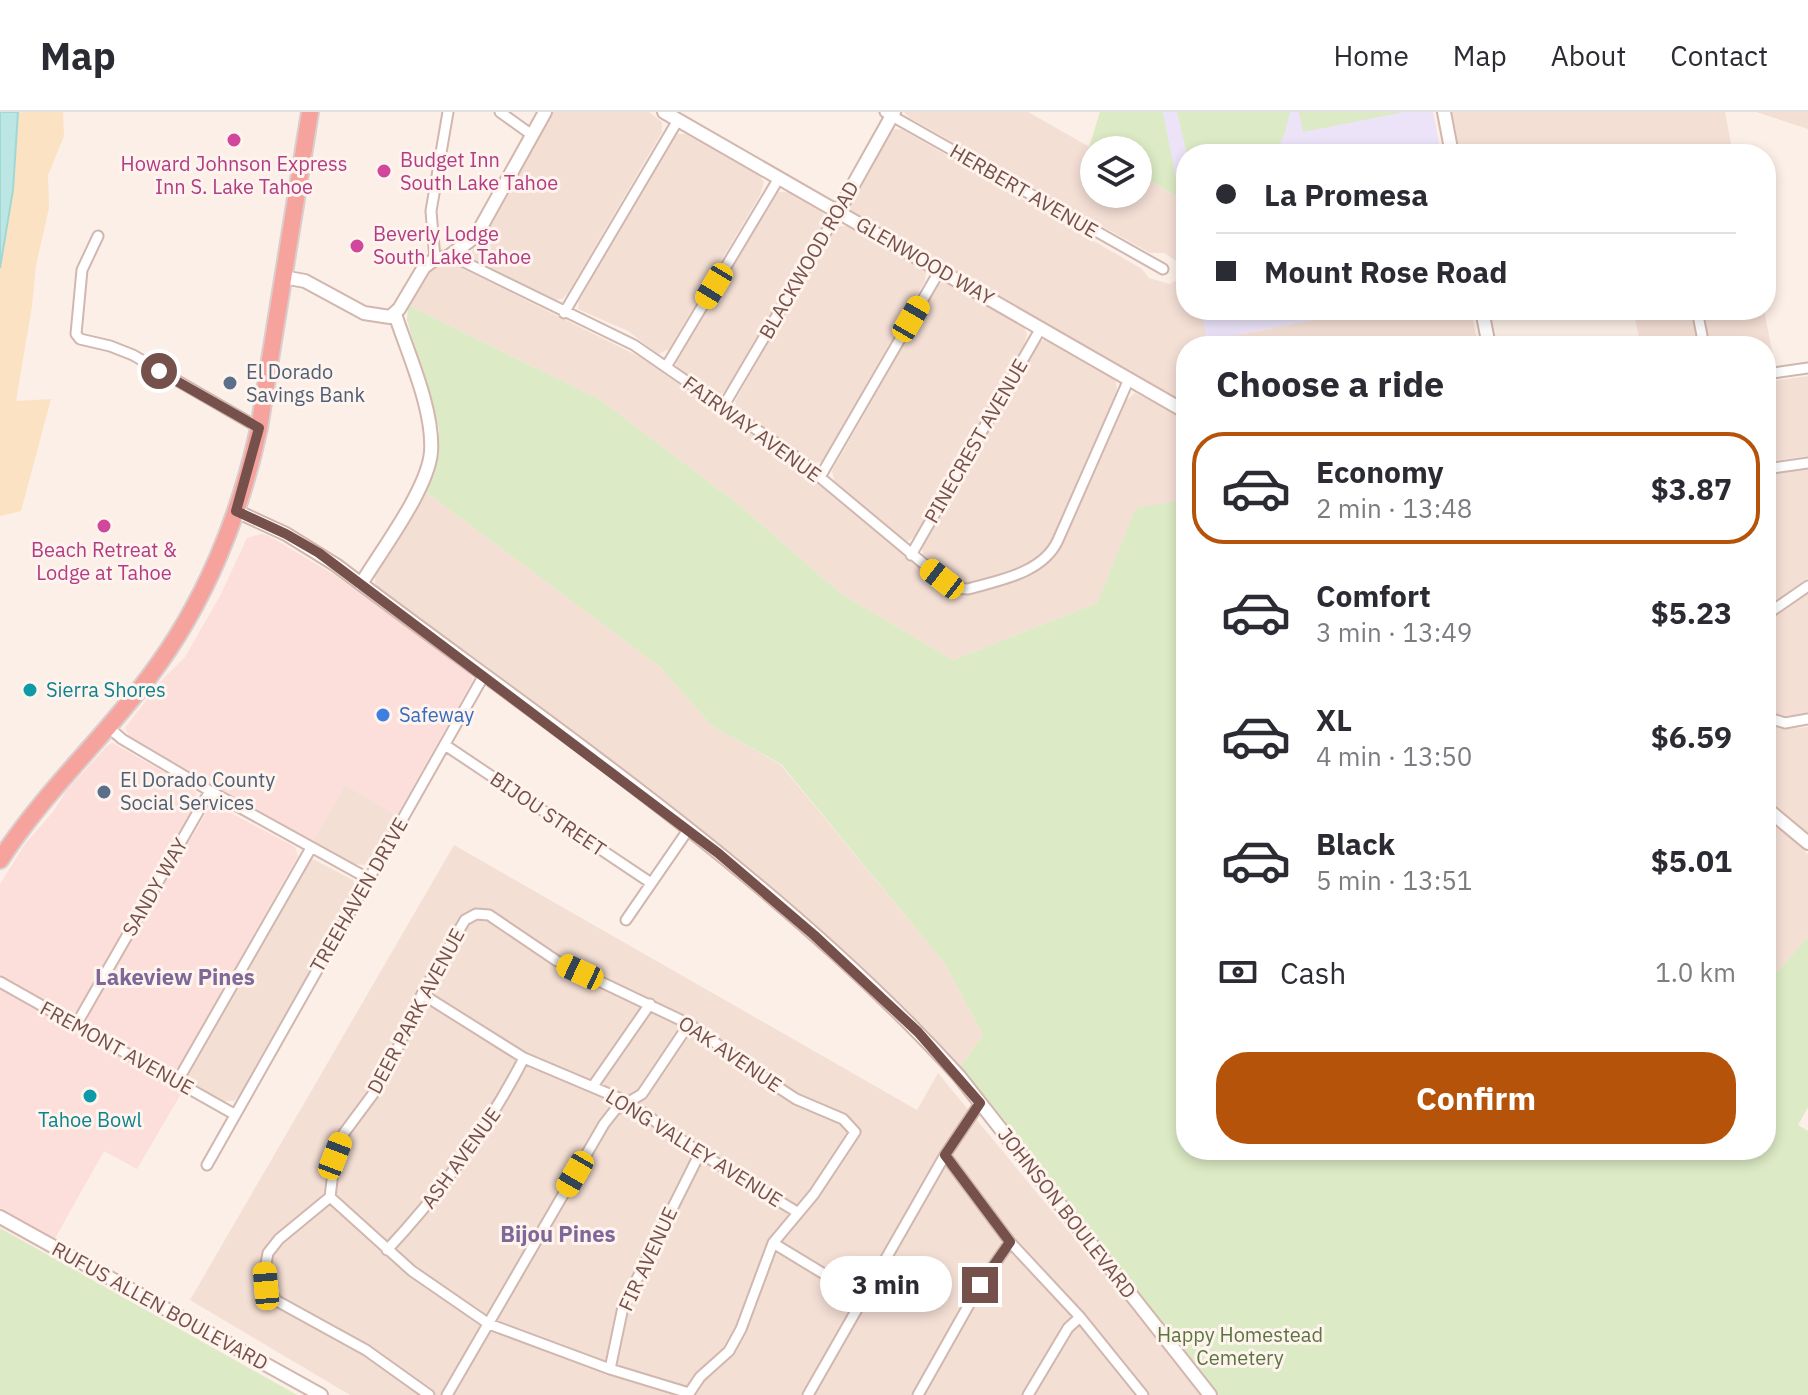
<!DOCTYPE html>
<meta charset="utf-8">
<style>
body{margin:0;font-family:"IBM Plex Sans",sans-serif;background:#f2f2f3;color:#2b2b33;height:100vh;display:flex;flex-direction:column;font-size:30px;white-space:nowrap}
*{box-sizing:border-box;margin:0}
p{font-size:26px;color:#7c7c81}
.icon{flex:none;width:44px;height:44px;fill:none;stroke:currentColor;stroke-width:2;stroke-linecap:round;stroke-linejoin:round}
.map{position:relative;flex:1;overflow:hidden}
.panel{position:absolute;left:1176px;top:224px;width:600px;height:824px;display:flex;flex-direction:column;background:#fff;border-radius:32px;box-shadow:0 4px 12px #0003}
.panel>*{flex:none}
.guide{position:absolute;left:1176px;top:32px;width:600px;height:176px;border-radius:32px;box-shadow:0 4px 12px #0003;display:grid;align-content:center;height:176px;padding:0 40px;background:#fff}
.tools{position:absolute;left:1080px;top:24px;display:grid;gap:16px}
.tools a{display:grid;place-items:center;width:72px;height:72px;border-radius:50%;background:#fff;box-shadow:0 4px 12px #0003;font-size:40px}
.end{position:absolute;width:36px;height:36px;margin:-18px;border:10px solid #76514b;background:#fff;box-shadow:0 0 0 4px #fff}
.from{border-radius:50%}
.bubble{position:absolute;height:56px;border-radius:28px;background:#fff;box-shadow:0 4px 12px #0003;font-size:26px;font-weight:700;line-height:56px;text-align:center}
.car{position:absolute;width:24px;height:48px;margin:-24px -12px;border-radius:10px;box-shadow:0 0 6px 2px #0007;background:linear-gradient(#f5c518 24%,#345 0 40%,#f5c518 0 76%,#345 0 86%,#f5c518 0)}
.guide b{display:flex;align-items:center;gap:28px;height:76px;font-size:30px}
.guide b+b{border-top:2px solid #e1e1e2}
.guide i{width:20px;height:20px;background:#2b2b33}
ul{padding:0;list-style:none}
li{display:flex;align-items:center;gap:24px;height:112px;margin:0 16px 12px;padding:0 24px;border:4px solid transparent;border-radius:32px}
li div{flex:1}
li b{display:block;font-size:30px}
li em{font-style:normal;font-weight:700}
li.active{border-color:#b45309}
li>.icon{width:72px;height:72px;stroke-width:1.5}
h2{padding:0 40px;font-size:36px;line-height:96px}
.pay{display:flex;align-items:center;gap:20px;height:88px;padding:0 40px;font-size:30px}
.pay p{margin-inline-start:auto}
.action{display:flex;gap:16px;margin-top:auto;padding:16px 40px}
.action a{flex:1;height:92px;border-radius:32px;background:#b45309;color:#fff;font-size:32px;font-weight:700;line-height:92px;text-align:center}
header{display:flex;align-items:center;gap:48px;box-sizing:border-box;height:112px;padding:0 40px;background:#fff;border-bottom:2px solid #e1e1e2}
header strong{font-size:38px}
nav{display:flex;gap:44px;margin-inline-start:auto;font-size:28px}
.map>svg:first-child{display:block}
</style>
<header>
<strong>Map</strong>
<nav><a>Home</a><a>Map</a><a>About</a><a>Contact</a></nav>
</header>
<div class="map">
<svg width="1808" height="1283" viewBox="0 0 1808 1283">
<rect width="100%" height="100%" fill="#fcefe7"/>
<path fill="#f4dfd5" d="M551,0H649L662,10V20L568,181L562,187L554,188L474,149L470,142L492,110Z
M904,0H1028L1095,38L1094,82H1138V62L1180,86L1186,119V198H1201L1208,229L1363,198H1471L1478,234H1186V294L851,102L849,90L890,19L895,17L903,18L1142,157L1149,166L1170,172L1179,167L1181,157L1175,148L1164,141H1150L910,6Z
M1452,0H1725L1733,42H1460Z
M1756,0H1808V17Z
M678,22H686L760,64L764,70L760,83L669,237L658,242L628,219L578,197L579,189L670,31Z
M777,80H789L822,100L825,105L823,112L728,277L720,283H713L677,256L676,251Z
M838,114H850L922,154L926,161L925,169L826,343L821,350L813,351L747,303L737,295L735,289L830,122Z
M444,151L453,152L644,247L789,346L948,480L960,483L977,481L1031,461L1057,442L1123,291L1135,281L1186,307V387L1136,397L1097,491L953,548L840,481L739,393L599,287L408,193L424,164L433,155Z
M942,170L950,172L1024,215L1027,223L1024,233L916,424L908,429L902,428L835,371L832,359L937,174Z
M1633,198H1691L1697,234H1641Z
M1702,198H1764L1775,254L1766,255V234H1708Z
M1045,227L1107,260L1115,267L1117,277L1113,291L1054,428L1045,439L1031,450L971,472L958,471L923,444L922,435L1040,230Z
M1808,264V344L1766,350V270Z
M1808,357V466L1766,496V363Z
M426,380L660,555L712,614L780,652L945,852L983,923L960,955L903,896L785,790L533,589L380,477L375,471V464Z
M1808,481V601L1784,604L1766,598V510Z
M1766,611L1783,617L1808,615V721L1766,688Z
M345,673L397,703L366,753L349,752L312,731Z
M1766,705L1779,713L1808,743V825L1777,860L1766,854Z
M454,733L917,998L938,961L1204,1283H350L190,1188Z
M313,747L353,768L356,778L239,983L234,989H222L193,972L188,964L308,749Z"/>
<path fill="#fcdeda" d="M261,422L269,424L333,462L469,560L473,568L397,703L345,673L312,731L129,624L125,616L163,567L185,545L220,484L247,426Z
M113,631L193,677L196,681V691L78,898L71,903L0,865V772L25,732L53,700L66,679L108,633Z
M212,691L295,735L298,744L180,954L171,960L92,917L87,908L90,898Z
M0,877L182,980L137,1057L104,1039L54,1128L0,1097Z"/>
<path fill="#ece3f9" d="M1163,0H1433L1441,42H1186V119Z
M1201,198H1363L1207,229Z"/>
<path fill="#dceac5" d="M1100,0H1163L1180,86L1138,62V38H1095L1089,35Z
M1177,0H1290L1285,21L1275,41L1283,42H1187Z
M1299,0H1404L1303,20Z
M408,193L599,287L739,393L840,481L953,548L1097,491L1136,396L1186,387V1038H1766V854L1777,860L1808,825V995L1798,1013L1808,1019V1283H1215L1013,1019L960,955L983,923L945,852L781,652L712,614L660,555L426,380L434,362L439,339V317L407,208Z
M0,1116L297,1283H0Z"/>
<path fill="#fbe2c2" d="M18,0H63L64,24L48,63L49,96L36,153L32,194L16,289L51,287L21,399L0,404V148Z"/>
<path fill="#bbe6e3" stroke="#a1d8d5" stroke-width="2" d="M0,0H18L13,78L0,156Z"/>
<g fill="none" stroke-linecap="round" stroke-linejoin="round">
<defs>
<path id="street" d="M500,0L532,23
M885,0L1163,157
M98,124L82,158L76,222L80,227L110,234L133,243L259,316
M448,145L456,146L634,233L792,342L942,467L953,476L968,477C1000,468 1043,461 1058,428L1129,267
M435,147L431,99L448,0
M1697,198L1704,234
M564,201L678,8
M666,255L779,66
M1766,262L1808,256
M723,295L838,100
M1766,357L1808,351
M820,365L940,158
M911,443L1041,216
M1766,503L1808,474
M1766,605L1785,611L1808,607
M107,614L122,627L210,679L369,767
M445,633L651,771
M626,808L688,718
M0,870L234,1002
M422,882L524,946L628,990L700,1041L797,1100
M76,913L210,679
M177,970L311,736
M593,974L650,892
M945,1043L1010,1130L1080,1205L1143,1283
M207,1053L484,563
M330,1085L412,1159L489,1212L610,1257L689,1281
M773,1131L862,1185
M387,1138C442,1079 487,1018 524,946
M610,1257L623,1195L700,1041
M429,1283L366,1238L277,1189L266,1174L265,1157L268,1141L279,1127L330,1085L335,1044L344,1021L373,982L391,951L422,882L465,808L476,802L489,803L557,849L689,912L770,970L796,987L843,1007L855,1020L814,1082L773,1131L741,1217L729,1239L700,1265L688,1283
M447,1283L604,1012L615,998L642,982L689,912
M808,1283L945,1043L980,991
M918,1283L980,1173L1010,1130
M1028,1283L1068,1216L1080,1205"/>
<path id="secondary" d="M664,0L1186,300
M1444,0L1452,42
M838,100L894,0
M283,165L305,169L364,201L390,205L399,197L424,155L435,147L448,145L476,124L545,0
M1482,198L1489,234
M236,399L286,422L336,453C548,613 779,766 959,964L1210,1283
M361,472C381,439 428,377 431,340C434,298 408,242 395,202
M1766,696L1808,731
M0,1105L321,1283"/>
<path id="highway" d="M0,748C45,679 101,629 149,565C204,493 240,404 259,316L310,0"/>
</defs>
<use href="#street" stroke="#d0b7af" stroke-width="13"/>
<use href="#secondary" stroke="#d3b6ad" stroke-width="16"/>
<use href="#highway" stroke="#d9cecd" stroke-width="20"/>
<use href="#street" stroke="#fff" stroke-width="9"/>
<use href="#secondary" stroke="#fff" stroke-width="12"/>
<use href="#highway" stroke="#f6a39e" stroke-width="16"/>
</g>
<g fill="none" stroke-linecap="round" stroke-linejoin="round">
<path stroke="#76514b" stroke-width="10" d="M159,259L259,316L236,399L286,422L319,441L718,741L814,823L918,920L980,991L945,1043L1010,1130L980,1173"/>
</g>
<g fill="#d1479c" stroke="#fff4ed" stroke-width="3">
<circle cx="234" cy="28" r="8"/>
<circle cx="384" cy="59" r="8"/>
<circle cx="357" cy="134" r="8"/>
<circle cx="104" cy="414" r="8"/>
</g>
<g fill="#5c6f8a" stroke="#fff4ed" stroke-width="3">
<circle cx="230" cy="271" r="8"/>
<circle cx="104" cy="680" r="8"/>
</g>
<g fill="#0f9aa8" stroke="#fff4ed" stroke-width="3">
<circle cx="30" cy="578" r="8"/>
<circle cx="90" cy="984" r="8"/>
</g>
<circle fill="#3f7fe0" stroke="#fff4ed" stroke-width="3" cx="383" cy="603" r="8"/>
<g text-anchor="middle" stroke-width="6" stroke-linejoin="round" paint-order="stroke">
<g font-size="20" fill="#b23c85" stroke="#fff4ed" text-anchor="start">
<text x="400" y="55">Budget Inn<tspan x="400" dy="23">South Lake Tahoe</tspan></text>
<text x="234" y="59" text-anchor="middle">Howard Johnson Express<tspan x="234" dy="23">Inn S. Lake Tahoe</tspan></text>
<text x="373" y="129">Beverly Lodge<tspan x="373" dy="23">South Lake Tahoe</tspan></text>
<text x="104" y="445" text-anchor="middle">Beach Retreat &amp;<tspan x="104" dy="23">Lodge at Tahoe</tspan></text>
</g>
<g font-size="20" fill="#76514b" stroke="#fff4ed">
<text transform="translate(1024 79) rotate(30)" y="7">HERBERT AVENUE</text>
<text transform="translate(809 148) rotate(-60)" y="7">BLACKWOOD ROAD</text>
<text transform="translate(925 149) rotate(30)" y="7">GLENWOOD WAY</text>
<text transform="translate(752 317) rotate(36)" y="7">FAIRWAY AVENUE</text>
<text transform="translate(976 329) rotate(-60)" y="7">PINECREST AVENUE</text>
<text transform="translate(548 702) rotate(34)" y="7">BIJOU STREET</text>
<text transform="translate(155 775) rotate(-60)" y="7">SANDY WAY</text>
<text transform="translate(359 783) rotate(-60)" y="7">TREEHAVEN DRIVE</text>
<text transform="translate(416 899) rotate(-62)" y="7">DEER PARK AVENUE</text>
<text transform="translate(117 936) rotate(29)" y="7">FREMONT AVENUE</text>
<text transform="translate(730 942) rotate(34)" y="7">OAK AVENUE</text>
<text transform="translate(694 1036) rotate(32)" y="7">LONG VALLEY AVENUE</text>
<text transform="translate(461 1046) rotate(-54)" y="7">ASH AVENUE</text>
<text transform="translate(1067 1101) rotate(52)" y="7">JOHNSON BOULEVARD</text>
<text transform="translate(648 1147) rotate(-65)" y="7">FIR AVENUE</text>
<text transform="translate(160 1194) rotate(29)" y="7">RUFUS ALLEN BOULEVARD</text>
</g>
<g font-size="20" fill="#4e5e75" stroke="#fff4ed" text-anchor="start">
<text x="246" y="267">El Dorado<tspan x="246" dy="23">Savings Bank</tspan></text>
<text x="120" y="675">El Dorado County<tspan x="120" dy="23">Social Services</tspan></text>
</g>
<g font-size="20" fill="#0d838f" stroke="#fff4ed" text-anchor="start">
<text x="46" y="585">Sierra Shores</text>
<text x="90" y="1015" text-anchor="middle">Tahoe Bowl</text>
</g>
<g font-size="20" fill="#366cbe" stroke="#fff4ed" text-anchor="start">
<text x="399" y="610">Safeway</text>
</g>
<g font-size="20" fill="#5b7540" stroke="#fff4ed">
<text x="1240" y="1230">Happy Homestead<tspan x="1240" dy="23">Cemetery</tspan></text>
</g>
<g font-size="22" font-weight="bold" fill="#7e6799" stroke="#fff4ed">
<text x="175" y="873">Lakeview Pines</text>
<text x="558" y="1130">Bijou Pines</text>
</g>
</g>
</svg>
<div class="tools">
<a><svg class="icon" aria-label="layers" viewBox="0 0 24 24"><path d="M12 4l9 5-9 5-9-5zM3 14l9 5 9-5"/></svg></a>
</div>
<i class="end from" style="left:159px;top:259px"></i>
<i class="end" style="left:980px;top:1173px"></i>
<div class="bubble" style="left:820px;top:1144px;width:132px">3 min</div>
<i class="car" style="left:714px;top:174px;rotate:211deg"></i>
<i class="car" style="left:911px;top:207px;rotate:30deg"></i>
<i class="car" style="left:942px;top:467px;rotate:308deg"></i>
<i class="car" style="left:580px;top:860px;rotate:295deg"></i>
<i class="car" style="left:335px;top:1044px;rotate:21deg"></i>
<i class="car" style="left:575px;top:1062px;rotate:210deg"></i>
<i class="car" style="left:266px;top:1174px;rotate:355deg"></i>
<div class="guide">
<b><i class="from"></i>La Promesa</b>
<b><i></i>Mount Rose Road</b>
</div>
<section class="panel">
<h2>Choose a ride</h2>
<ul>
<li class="active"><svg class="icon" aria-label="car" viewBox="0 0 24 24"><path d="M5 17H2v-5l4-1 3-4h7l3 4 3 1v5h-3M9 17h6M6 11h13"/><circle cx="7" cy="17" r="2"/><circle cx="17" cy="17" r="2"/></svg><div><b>Economy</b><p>2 min · 13:48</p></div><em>$3.87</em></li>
<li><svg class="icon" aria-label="car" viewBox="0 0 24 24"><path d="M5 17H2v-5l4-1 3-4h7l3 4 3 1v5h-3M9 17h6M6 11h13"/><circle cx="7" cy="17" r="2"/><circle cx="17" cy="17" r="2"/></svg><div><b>Comfort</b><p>3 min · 13:49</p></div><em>$5.23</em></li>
<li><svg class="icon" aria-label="car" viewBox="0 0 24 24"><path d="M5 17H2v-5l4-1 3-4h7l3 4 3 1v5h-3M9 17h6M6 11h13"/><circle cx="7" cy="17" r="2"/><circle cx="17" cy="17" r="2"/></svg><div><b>XL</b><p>4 min · 13:50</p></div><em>$6.59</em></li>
<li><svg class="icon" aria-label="car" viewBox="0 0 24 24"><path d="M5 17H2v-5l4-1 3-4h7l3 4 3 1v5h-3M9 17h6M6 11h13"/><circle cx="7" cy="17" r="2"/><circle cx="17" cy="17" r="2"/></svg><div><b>Black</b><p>5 min · 13:51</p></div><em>$5.01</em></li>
</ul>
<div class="pay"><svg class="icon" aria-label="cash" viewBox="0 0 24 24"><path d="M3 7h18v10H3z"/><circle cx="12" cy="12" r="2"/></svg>Cash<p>1.0 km</p></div>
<div class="action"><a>Confirm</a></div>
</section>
</div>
